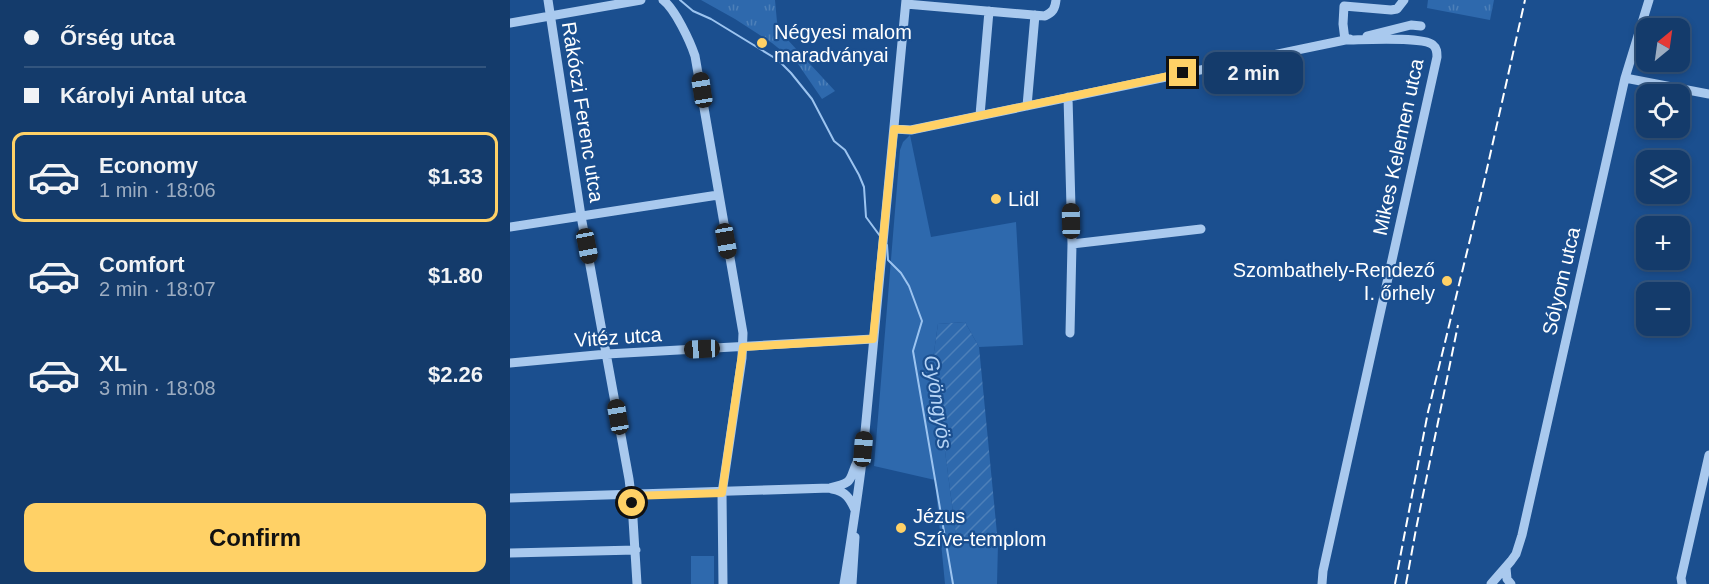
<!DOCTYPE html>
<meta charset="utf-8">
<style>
body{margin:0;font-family:Helvetica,sans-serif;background:#1d4271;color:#f1f3f6;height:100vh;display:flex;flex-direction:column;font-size:22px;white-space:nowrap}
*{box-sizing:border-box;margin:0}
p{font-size:20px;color:#9dadc1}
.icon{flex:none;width:33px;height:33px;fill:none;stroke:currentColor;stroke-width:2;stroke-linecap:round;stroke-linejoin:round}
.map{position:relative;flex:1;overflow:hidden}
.details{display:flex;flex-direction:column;background:#143b6b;width:510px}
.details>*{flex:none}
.top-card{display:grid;align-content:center;height:132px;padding:0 24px;background:#143b6b}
.needle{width:39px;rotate:29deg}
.fabs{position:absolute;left:1126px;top:18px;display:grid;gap:12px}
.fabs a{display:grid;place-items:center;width:54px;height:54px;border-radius:12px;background:#143b6b;box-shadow:0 3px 9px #0003,0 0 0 2px #33557e;font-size:30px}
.end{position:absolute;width:27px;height:27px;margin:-14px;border:8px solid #ffd166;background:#111;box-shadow:0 0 0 3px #111}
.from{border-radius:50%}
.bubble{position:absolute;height:42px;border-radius:12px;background:#143b6b;box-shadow:0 3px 9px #0003,0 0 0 2px #33557e;font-size:20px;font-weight:700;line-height:42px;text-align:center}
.car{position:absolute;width:18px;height:36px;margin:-18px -9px;border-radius:8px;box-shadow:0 0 4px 2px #0007;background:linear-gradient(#222 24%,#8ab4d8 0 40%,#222 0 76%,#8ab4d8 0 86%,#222 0)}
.top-card b{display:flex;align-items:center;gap:21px;height:57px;font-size:22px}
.top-card b+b{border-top:2px solid #33557e}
.top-card i{width:15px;height:15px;background:#f1f3f6}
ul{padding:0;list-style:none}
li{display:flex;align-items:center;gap:18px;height:90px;margin:0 12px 9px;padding:0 12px;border:3px solid transparent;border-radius:12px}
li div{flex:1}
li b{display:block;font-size:22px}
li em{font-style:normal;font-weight:700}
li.on{border-color:#ffd166}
li>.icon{width:54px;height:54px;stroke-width:1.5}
.primary-button{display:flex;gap:12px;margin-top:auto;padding:12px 24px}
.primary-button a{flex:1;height:69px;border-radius:12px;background:#ffd166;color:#111;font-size:24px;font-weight:700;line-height:69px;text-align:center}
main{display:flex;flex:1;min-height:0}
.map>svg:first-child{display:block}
</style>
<main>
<section class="details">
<div class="top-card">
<b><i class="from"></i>Őrség utca</b>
<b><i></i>Károlyi Antal utca</b>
</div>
<ul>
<li class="on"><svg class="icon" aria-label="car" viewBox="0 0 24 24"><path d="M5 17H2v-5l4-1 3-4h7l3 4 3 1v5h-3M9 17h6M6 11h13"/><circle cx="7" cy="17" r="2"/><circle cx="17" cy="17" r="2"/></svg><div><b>Economy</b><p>1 min · 18:06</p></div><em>$1.33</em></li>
<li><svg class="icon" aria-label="car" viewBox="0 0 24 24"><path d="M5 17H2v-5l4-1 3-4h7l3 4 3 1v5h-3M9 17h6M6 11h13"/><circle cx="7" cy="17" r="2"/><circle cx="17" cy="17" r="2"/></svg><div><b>Comfort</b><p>2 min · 18:07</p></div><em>$1.80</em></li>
<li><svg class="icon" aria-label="car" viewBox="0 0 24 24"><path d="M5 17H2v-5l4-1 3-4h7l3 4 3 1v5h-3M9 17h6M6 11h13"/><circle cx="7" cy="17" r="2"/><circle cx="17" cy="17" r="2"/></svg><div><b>XL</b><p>3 min · 18:08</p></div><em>$2.26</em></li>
</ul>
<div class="primary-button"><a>Confirm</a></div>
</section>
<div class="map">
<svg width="1199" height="584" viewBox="0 0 1199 584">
<defs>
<pattern id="park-tufts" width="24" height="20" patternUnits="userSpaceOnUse" patternTransform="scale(1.5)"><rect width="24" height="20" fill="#2e69ad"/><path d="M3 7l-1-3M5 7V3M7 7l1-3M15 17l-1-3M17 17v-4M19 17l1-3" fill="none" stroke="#4d80b9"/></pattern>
<pattern id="garden-furrows" width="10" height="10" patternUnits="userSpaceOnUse" patternTransform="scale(1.5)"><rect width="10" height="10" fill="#2e69ad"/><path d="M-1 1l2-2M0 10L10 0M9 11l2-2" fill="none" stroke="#4d80b9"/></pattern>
</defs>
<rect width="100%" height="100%" fill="#1b4f8f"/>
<path fill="#2e69ad" d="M400,135L421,237L506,222L513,345L469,347L455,322L428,324L423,359L447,543L488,544L487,584H435L425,480L364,466L390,150L393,142Z
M181,556H204V584H181Z"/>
<path fill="url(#park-tufts)" d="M191,0H265L267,22L276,38L325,91L312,99L288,64L262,43L225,19Z
M918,0H984L980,20L917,8Z"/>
<path fill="url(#garden-furrows)" d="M455,322L469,347L488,544L447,543L423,359L428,324Z"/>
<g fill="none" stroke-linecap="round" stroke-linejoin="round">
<path stroke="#9cc4f0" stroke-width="2" d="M170,0L183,11L201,19L268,60L281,73L302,99L324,141L335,150L349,175L354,187L356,217L370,236
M377,245L378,260L391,273L399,286L412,321L403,351L443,584"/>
<path stroke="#a9c9ee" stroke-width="9" d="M38,0L71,216L119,479L122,503L127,584
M153,0C165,9 180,41 185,56L233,333L232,358L212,493L213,584
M396,4L535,16C543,12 545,9 546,0
M0,23L131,0
M857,36L901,25L911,26
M835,40L833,24L834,6L881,10L887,9L894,0
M1115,78L1199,94
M558,97L562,244L560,333
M517,106L525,15
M470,115L479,11
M384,129L401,130L840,39
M0,227L208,195
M562,244L691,229
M0,363L97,354L363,339
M322,489C335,491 340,498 345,510
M0,498L320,488C346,482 338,480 348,460
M0,553L126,550
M996,568L997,579L1001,584
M334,584C341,540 348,497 353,453L396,0
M342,584L345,537
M812,584L813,571L927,57C927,52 927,48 923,45C913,36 851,40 835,40
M981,584L1001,561L1006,554L1012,535L1115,78L1139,0
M1172,584L1171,578L1199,455"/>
<path stroke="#fff" stroke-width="2" stroke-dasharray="10 4.5" stroke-linecap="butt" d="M885,584L918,412L974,182L1015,0
M896,584L906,529L948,325"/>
</g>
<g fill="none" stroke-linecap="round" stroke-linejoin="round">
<path stroke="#ffd166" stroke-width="8" d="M122,503L121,496L212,493L233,347L363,339L384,129L401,130L673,73"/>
</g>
<g fill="#ffd166" stroke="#1b4f8f" stroke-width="2">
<circle cx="252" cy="43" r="6"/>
<circle cx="486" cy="199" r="6"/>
<circle cx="937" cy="281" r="6"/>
<circle cx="391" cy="528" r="6"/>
</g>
<g text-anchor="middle" stroke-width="4.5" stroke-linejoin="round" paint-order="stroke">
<g font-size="20" fill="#fff" stroke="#1b4f8f" text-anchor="start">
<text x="264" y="39">Négyesi malom<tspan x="264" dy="23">maradványai</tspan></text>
<text x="498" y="206">Lidl</text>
<text x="925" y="277" text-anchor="end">Szombathely-Rendező<tspan x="925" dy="23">I. őrhely</tspan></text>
<text x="403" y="523">Jézus<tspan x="403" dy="23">Szíve-templom</tspan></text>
</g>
<g font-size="20" fill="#fff" stroke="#1b4f8f">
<text transform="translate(73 112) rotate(81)" y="7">Rákóczi Ferenc utca</text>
<text transform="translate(888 147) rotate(-78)" y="7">Mikes Kelemen utca</text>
<text transform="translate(1051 281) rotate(-77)" y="7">Sólyom utca</text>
<text transform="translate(108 337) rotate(-4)" y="7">Vitéz utca</text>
</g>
<g font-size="21" font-style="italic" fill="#b5d3f5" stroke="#1b4f8f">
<text transform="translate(428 402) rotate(81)" y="7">Gyöngyös</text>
</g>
</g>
</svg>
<div class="fabs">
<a><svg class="needle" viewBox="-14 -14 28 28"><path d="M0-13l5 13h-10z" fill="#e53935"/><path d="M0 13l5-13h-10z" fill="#9dadc1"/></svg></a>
<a><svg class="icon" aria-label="locate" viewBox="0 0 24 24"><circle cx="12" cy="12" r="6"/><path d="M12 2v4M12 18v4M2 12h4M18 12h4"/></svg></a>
<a><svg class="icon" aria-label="layers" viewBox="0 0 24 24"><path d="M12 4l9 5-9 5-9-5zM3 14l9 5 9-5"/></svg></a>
<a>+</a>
<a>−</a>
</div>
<i class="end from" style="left:122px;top:503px"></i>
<i class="end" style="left:673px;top:73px"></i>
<div class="bubble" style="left:694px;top:52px;width:99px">2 min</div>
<i class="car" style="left:192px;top:90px;rotate:351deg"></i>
<i class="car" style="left:561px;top:221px;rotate:359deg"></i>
<i class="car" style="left:216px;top:241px;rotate:170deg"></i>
<i class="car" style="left:77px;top:246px;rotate:169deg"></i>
<i class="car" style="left:192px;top:349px;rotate:267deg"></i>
<i class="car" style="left:108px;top:417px;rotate:350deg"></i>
<i class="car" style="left:353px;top:449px;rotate:5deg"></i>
</div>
</main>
